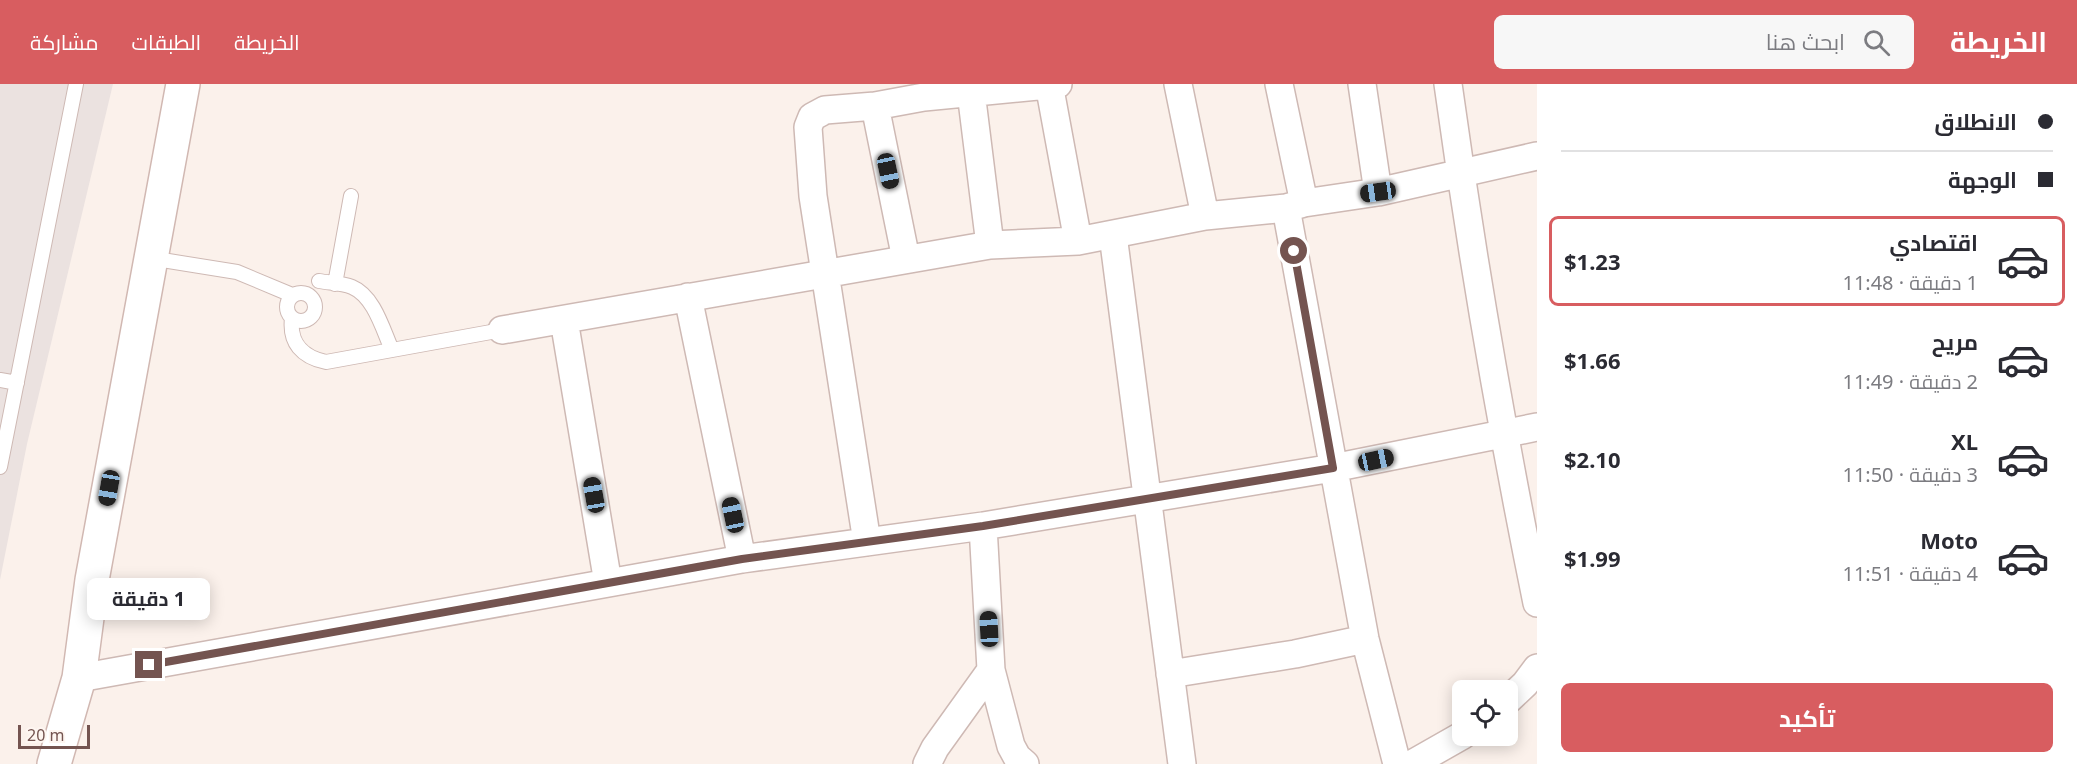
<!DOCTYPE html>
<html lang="ar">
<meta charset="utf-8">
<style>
body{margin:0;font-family:"Noto Sans",Cairo,sans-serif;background:#f7f7f7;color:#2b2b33;direction:rtl;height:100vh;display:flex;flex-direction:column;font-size:22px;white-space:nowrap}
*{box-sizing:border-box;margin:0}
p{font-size:20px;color:#7c7c81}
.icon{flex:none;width:33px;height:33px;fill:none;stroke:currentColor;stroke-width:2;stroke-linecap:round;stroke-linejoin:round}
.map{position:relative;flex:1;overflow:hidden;direction:ltr}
.sheet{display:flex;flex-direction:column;background:#fff;width:540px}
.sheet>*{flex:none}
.banner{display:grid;align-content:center;height:132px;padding:0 24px;background:#fff}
.buttons{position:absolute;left:1452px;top:596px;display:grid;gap:12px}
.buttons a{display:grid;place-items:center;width:66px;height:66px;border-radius:9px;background:#fff;box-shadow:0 3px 15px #0003;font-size:30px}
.scale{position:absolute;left:18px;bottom:15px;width:72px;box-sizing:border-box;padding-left:6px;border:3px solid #745450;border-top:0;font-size:16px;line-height:21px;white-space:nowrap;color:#745450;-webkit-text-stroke:4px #fef6f1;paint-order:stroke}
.end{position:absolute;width:27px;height:27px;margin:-14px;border:8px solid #745450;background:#fff;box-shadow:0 0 0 3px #fff}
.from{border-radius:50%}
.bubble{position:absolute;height:42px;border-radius:9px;background:#fff;box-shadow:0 3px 15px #0003;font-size:20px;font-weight:700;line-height:42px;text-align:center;direction:rtl}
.car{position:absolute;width:18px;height:36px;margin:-18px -9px;border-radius:8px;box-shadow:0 0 4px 2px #0007;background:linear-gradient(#222 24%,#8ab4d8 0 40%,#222 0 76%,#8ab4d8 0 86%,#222 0)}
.banner b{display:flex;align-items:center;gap:21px;height:57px;font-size:22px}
.banner b+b{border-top:2px solid #e1e1e2}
.banner i{width:15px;height:15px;background:#2b2b33}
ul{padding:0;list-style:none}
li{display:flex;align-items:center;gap:18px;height:90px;margin:0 12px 9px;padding:0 12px;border:3px solid transparent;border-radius:9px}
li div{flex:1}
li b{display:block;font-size:22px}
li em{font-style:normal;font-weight:700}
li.current{border-color:#d85d60}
li>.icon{width:54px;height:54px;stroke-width:1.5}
.cta{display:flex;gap:12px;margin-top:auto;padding:12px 24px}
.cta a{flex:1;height:69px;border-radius:9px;background:#d85d60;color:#fff;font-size:24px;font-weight:700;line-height:69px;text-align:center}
header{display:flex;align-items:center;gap:36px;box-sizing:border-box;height:84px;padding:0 30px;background:#d85d60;color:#fff}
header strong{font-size:28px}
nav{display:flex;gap:33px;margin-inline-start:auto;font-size:21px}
.search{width:420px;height:54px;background:#f7f7f7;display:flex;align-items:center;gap:15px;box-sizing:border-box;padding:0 21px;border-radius:9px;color:#7c7c81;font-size:22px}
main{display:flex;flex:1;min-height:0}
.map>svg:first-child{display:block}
</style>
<header>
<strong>الخريطة</strong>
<div class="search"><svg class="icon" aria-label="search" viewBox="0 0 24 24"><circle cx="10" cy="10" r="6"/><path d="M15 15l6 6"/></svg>ابحث هنا</div>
<nav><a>الخريطة</a><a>الطبقات</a><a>مشاركة</a></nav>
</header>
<main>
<section class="sheet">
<div class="banner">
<b><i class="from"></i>الانطلاق</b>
<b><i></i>الوجهة</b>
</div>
<ul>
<li class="current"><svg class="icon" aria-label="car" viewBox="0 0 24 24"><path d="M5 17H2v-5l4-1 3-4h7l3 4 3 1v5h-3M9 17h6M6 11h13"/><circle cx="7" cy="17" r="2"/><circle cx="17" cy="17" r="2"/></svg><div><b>اقتصادي</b><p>1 دقيقة · 11:48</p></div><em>$1.23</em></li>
<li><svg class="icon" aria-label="car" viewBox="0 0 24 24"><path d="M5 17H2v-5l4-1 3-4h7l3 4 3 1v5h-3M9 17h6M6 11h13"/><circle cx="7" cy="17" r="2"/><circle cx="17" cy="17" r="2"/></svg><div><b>مريح</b><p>2 دقيقة · 11:49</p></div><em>$1.66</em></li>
<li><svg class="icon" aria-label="car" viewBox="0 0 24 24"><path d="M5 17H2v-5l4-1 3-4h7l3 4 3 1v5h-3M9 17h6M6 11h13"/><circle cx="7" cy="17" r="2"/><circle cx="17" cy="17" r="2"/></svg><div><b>XL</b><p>3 دقيقة · 11:50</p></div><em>$2.10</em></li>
<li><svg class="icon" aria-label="car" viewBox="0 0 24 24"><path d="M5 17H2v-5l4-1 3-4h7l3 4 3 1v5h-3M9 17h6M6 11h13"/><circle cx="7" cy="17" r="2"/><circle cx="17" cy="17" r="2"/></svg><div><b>Moto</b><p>4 دقيقة · 11:51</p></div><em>$1.99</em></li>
</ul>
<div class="cta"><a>تأكيد</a></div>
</section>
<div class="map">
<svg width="1537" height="680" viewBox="0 0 1537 680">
<rect width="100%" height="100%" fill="#fbf1eb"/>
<path fill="#ebe2e0" d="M0,0H113L27,360L0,496Z"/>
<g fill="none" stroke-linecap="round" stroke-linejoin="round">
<defs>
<path id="lane" d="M150,174L237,188L292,211
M319,197C330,199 342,199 352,203C374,212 383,246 392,266
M335,200L351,112
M287 223a14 14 0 1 1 28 0a14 14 0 1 1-28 0Z
M292,234C289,259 302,273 326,278L502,246
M0,296L17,299
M0,383L76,0"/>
<path id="street" d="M970,0L990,161
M1049,0L1078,157
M1178,0L1205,132
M1279,0L1304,119
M1362,0L1378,108
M1448,0C1472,174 1502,347 1537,519
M875,22L906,175
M1286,124L1365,555L1397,680
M1113,151L1182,680
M688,213L742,475
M564,236L608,499
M502,246L990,161L1078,157L1205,132L1286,124L1304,119L1378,108L1537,72
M983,442L991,586L1011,662L1017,673L1025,680
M867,458L813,112L808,43L812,33L825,26L875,22L924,13L1058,0
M1170,590L1295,570L1365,555
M79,594L742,475L983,442L1333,384L1537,343
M1508,616L1525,600L1537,584
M927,680L935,664L991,586
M1412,680L1463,651"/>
<path id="secondary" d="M54,680L79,594L92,496L183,0"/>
</defs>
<use href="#lane" stroke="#ceb9b4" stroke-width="16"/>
<use href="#street" stroke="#ceb9b4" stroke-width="30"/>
<use href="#secondary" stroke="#d1b8b2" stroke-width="36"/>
<use href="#lane" stroke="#fff" stroke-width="14"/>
<use href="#street" stroke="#fff" stroke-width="27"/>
<use href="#secondary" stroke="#fff" stroke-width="33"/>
</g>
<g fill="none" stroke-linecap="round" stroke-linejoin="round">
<path stroke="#745450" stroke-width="8" d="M149,581L742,475L983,442L1333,384L1294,167"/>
</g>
</svg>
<div class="buttons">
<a><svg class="icon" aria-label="locate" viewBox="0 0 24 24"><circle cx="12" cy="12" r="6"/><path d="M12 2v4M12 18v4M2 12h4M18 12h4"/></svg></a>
</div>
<div class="scale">20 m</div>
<i class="end from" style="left:1294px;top:167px"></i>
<i class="end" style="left:149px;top:581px"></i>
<div class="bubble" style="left:87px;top:494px;width:123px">1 دقيقة</div>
<i class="car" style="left:888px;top:87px;rotate:168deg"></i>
<i class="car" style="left:1378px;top:108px;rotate:262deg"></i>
<i class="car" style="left:1376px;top:376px;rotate:78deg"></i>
<i class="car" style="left:109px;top:404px;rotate:190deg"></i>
<i class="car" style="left:594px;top:411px;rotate:350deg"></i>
<i class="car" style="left:733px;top:431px;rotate:348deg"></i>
<i class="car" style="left:989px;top:545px;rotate:357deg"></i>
</div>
</main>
